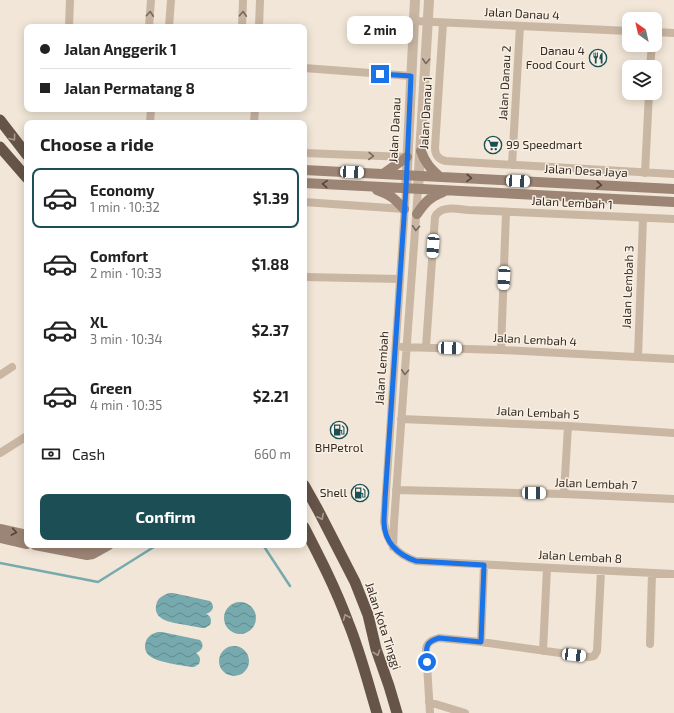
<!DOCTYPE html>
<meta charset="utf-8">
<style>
body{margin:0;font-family:"Exo 2",sans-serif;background:#f2f2f2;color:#222;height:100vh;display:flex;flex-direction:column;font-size:15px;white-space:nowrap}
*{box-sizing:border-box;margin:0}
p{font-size:13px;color:#767676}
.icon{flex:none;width:22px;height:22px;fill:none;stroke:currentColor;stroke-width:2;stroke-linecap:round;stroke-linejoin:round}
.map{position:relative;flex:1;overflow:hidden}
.details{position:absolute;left:24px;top:120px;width:283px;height:428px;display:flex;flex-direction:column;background:#fff;border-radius:8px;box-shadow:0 2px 10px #0003}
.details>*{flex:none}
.guide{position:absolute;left:24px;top:24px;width:283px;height:88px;border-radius:8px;box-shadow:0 2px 10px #0003;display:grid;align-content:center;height:88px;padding:0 16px;background:#fff}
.needle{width:26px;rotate:326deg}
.buttons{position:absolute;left:622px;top:12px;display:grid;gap:8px}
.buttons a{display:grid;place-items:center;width:40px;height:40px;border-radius:8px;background:#fff;box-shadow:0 2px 10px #0003;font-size:20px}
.end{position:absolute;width:18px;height:18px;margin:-9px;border:5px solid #1a73e8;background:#fff;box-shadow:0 0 0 2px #fff}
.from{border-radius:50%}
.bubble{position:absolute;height:28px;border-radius:8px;background:#fff;box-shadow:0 2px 10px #0003;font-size:13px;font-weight:700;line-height:28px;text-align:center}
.car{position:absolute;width:12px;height:24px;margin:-12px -6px;border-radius:5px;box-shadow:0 0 3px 1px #0007;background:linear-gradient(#fff 24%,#345 0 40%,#fff 0 76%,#345 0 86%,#fff 0)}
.guide b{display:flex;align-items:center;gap:14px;height:38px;font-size:15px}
.guide b+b{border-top:1px solid #e0e0e0}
.guide i{width:10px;height:10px;background:#222}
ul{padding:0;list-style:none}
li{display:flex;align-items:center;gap:12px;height:60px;margin:0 8px 6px;padding:0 8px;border:2px solid transparent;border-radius:8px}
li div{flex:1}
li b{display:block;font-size:15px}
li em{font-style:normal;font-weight:700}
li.on{border-color:#1b4f55}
li>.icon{width:36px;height:36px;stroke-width:1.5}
h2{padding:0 16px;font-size:18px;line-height:48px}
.pay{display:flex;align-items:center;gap:10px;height:44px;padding:0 16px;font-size:15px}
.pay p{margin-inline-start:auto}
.cta{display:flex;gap:8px;margin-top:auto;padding:8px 16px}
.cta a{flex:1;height:46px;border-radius:8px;background:#1b4f55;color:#fff;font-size:16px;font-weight:700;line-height:46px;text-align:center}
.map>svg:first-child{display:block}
</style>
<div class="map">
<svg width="674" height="713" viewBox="0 0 674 713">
<defs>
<pattern id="water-waves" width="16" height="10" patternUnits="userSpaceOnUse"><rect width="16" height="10" fill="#76aaae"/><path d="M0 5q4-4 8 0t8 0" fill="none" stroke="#628b8d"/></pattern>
</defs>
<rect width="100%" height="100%" fill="#f1e6d7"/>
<path fill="url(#water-waves)" d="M169,593H173L210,601C216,607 212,612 206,614C211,616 212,620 210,625L205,628H202C195,627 188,625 180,624C169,622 151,619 157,602C159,597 164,595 169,593Z
M224 618a16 16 0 1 1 32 0a16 16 0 1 1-32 0Z
M158,632H162L200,640C205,645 202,651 196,653C200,656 201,659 199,664L194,667H192C185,666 179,665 173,664C162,661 140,659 146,641C148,636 153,633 158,632Z
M219 661a15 15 0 1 1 30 0a15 15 0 1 1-30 0Z"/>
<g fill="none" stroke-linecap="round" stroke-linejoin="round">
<path stroke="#76aaae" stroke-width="2.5" d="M263,545L290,586
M0,563L98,582L157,545"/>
<path stroke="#c9b6a3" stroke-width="8" d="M414,21L629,31
M443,23L435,148C435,155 439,160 446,161L674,174
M69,27L70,0
M149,27L151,0
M169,27L171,0
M242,27L243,0
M259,27L260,0
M655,32L674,33
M650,67L652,45
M304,68L411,76
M150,123L151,109
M254,123L255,109
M304,153L407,157
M512,165L520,26
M645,173L649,93
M406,189L384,522C387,543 396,554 416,561L674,574
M304,202L404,209
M304,277L400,279
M402,347L501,350L674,359
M426,347L435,217C440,205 457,209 468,210L674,219
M501,350L506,212
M638,357L643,218
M0,375L12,367
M401,419L568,426L674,433
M0,453L27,436
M396,490L564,494L674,499
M564,494L568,426
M393,547L394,523L418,189
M481,642L484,565
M650,644L652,573
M543,651L547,568
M429,702L465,713
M430,713L426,649C427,642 432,640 439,638L481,642L589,657L594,656L597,651L601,571"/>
<path stroke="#c9b6a3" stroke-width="10" d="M406,189L415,0
M418,189L429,0"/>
<path stroke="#9c8575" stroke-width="10" d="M421,151C425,163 431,169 440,177
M304,170L674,189
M383,174L407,157
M304,183L674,202
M377,190C391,195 394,198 404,209
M417,214C425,202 430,197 443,192
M0,529L27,535
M0,538L27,544
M35,545L87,555L93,554L109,545
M81,545L86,546L93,545"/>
<path stroke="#665449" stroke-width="11" d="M0,120L27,155
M0,147L27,178
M304,485L318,510L355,582L368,615L376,649L389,686L397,713
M304,527C320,558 336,589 348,622C360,651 368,683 377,713"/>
</g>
<defs><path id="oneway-chevron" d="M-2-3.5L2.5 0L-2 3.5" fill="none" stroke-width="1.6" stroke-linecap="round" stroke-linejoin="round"/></defs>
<g stroke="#77695e">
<use href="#oneway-chevron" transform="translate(150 14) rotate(-86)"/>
<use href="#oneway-chevron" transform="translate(243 14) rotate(-87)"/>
<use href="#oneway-chevron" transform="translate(426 61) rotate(93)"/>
<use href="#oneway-chevron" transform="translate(371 156) rotate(2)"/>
<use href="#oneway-chevron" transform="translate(416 228) rotate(94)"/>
<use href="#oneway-chevron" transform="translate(405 372) rotate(94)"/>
</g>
<g stroke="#a89a8e">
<use href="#oneway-chevron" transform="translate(13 138) rotate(53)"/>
<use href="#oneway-chevron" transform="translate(321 517) rotate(63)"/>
<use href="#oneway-chevron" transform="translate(346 617) rotate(-112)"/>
<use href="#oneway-chevron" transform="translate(377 653) rotate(71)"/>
</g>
<g stroke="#53453d">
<use href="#oneway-chevron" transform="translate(469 178) rotate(3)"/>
<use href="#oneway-chevron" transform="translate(325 184) rotate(-177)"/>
<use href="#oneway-chevron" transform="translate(599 185) rotate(3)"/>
<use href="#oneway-chevron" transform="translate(14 532) rotate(11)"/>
</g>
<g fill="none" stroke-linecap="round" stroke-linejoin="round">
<path stroke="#1a73e8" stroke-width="5" d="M380,74L411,76L406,188L385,499C385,506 384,514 384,522C384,542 398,555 416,561L484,565L481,642L439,638C424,642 426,649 427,662"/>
</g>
<defs>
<symbol id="restaurant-ring" viewBox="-11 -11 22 22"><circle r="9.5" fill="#f9f0e3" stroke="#1b4f55" stroke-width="1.5"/><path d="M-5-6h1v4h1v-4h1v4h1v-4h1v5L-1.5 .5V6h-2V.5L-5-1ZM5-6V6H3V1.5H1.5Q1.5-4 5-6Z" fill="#1b4f55"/></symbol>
<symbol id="supermarket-ring" viewBox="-11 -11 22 22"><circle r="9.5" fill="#f9f0e3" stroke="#1b4f55" stroke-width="1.5"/><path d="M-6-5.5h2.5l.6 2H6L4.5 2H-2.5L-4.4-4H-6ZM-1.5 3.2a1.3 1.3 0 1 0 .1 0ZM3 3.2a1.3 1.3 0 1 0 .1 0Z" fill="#1b4f55"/></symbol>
<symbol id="fuel-ring" viewBox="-11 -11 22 22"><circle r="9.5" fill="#f9f0e3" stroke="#1b4f55" stroke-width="1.5"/><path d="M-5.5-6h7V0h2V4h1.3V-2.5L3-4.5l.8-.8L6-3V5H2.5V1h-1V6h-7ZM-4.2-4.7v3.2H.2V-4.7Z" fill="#1b4f55"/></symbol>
</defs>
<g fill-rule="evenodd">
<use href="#restaurant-ring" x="588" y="48" width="20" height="20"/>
<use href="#supermarket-ring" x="483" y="135" width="20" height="20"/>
<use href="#fuel-ring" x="329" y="420" width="20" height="20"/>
<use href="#fuel-ring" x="350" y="483" width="20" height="20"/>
</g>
<g text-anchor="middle" stroke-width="3" stroke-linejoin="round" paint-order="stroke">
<g font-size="12" fill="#342a25" stroke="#f9f0e3">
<text transform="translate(522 14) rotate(3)" y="4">Jalan Danau 4</text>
<text transform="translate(505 83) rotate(-87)" y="4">Jalan Danau 2</text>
<text transform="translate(426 113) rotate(-87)" y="4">Jalan Danau 1</text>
<text transform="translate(395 130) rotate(-87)" y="4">Jalan Danau</text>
<text transform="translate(586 171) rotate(3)" y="4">Jalan Desa Jaya</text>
<text transform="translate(572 203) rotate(3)" y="4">Jalan Lembah 1</text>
<text transform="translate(628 287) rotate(-88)" y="4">Jalan Lembah 3</text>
<text transform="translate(535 340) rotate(3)" y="4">Jalan Lembah 4</text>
<text transform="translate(382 368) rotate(-86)" y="4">Jalan Lembah</text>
<text transform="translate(538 413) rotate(3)" y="4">Jalan Lembah 5</text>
<text transform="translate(596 484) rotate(2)" y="4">Jalan Lembah 7</text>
<text transform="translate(580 557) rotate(3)" y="4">Jalan Lembah 8</text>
<text transform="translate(383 626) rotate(72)" y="4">Jalan Kota Tinggi</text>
</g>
<g font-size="12" fill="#342a25" stroke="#f9f0e3" text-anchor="end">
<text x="585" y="55">Danau 4<tspan x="585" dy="14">Food Court</tspan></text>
<text x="506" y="149" text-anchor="start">99 Speedmart</text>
<text x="339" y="452" text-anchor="middle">BHPetrol</text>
<text x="347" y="497">Shell</text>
</g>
</g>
</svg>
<div class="buttons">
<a><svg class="needle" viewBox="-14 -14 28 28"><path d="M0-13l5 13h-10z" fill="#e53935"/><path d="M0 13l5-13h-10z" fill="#767676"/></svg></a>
<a><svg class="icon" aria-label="layers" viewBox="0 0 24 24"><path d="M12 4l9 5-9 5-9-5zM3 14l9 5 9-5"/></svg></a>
</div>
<i class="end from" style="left:427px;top:662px"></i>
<i class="end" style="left:380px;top:74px"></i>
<div class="bubble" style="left:347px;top:16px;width:66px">2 min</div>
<i class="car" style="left:352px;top:172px;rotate:93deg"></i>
<i class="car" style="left:518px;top:181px;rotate:93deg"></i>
<i class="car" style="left:433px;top:246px;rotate:184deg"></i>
<i class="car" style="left:504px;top:278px;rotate:183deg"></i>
<i class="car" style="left:450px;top:348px;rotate:92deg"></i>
<i class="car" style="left:534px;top:493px;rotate:91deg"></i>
<i class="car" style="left:574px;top:655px;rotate:97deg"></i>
<div class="guide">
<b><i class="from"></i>Jalan Anggerik 1</b>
<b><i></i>Jalan Permatang 8</b>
</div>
<section class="details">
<h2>Choose a ride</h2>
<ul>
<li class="on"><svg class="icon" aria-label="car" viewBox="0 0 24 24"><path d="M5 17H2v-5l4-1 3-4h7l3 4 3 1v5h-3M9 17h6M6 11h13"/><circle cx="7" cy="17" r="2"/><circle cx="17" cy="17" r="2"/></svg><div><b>Economy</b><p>1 min · 10:32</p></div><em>$1.39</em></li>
<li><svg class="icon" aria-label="car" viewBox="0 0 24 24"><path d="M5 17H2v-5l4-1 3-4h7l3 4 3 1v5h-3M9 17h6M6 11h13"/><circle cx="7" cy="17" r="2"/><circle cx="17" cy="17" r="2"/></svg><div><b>Comfort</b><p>2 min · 10:33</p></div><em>$1.88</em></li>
<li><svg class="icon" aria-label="car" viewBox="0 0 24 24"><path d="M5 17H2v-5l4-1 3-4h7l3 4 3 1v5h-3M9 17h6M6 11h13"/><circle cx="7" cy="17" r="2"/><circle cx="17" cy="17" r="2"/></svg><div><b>XL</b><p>3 min · 10:34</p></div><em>$2.37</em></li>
<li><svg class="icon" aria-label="car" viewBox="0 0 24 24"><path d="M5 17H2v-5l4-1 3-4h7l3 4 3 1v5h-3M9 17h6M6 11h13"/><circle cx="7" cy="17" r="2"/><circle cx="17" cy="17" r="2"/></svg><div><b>Green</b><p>4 min · 10:35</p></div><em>$2.21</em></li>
</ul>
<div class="pay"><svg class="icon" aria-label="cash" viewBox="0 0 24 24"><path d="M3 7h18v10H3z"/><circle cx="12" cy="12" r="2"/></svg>Cash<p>660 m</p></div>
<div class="cta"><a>Confirm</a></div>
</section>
</div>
